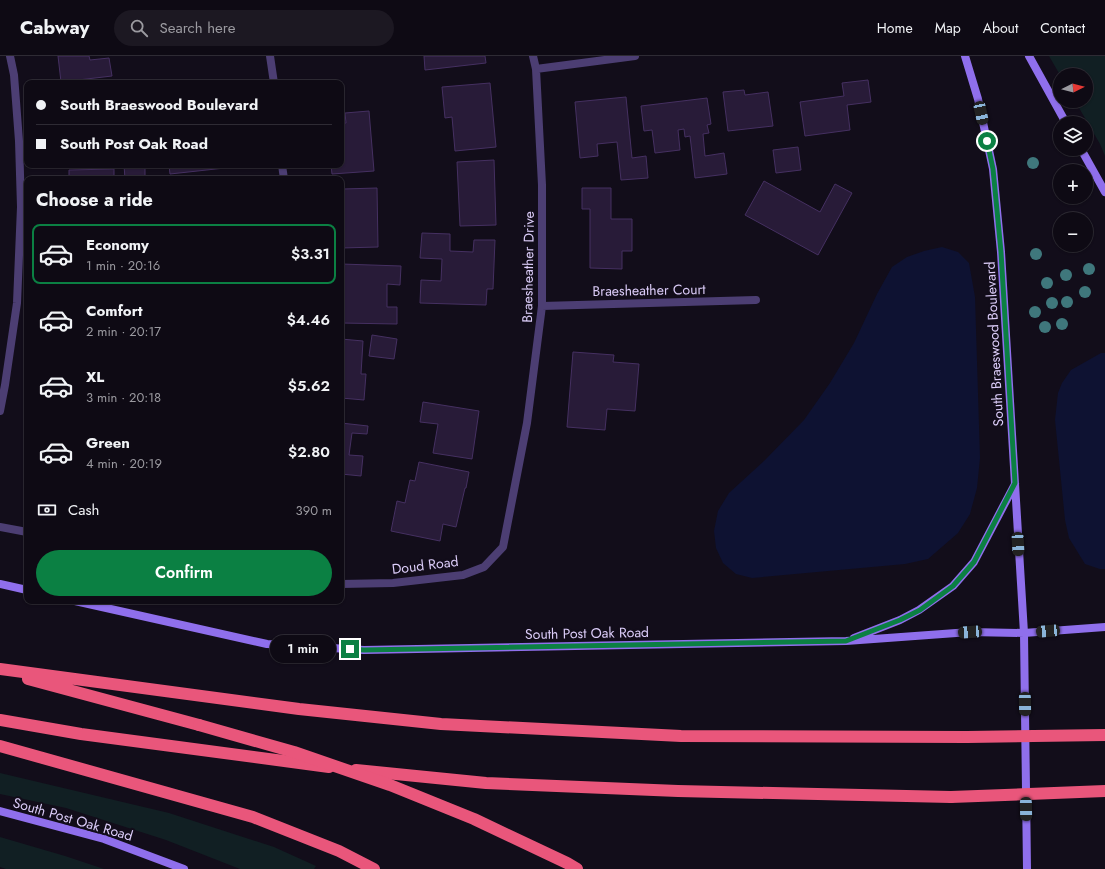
<!DOCTYPE html>
<meta charset="utf-8">
<style>
body{margin:0;font-family:Jost,sans-serif;background:#1c1822;color:#f1f3f6;height:100vh;display:flex;flex-direction:column;font-size:15px;white-space:nowrap}
*{box-sizing:border-box;margin:0}
p{font-size:13px;color:#9b9aa0}
.icon{flex:none;width:22px;height:22px;fill:none;stroke:currentColor;stroke-width:2;stroke-linecap:round;stroke-linejoin:round}
.map{position:relative;flex:1;overflow:hidden}
.panel{position:absolute;left:24px;top:120px;width:320px;height:428px;display:flex;flex-direction:column;background:#0e0a14;border-radius:8px;box-shadow:0 1px 3px #0004,0 0 0 1px #2e2b34}
.panel>*{flex:none}
.guide{position:absolute;left:24px;top:24px;width:320px;height:88px;border-radius:8px;box-shadow:0 1px 3px #0004,0 0 0 1px #2e2b34;display:grid;align-content:center;height:88px;padding:0 12px;background:#0e0a14}
.needle{width:26px;rotate:84deg}
.tools{position:absolute;left:1053px;top:12px;display:grid;gap:8px}
.tools a{display:grid;place-items:center;width:40px;height:40px;border-radius:50%;background:#0e0a14;box-shadow:0 1px 3px #0004,0 0 0 1px #2e2b34;font-size:20px}
.end{position:absolute;width:18px;height:18px;margin:-9px;border:5px solid #0b8043;background:#fff;box-shadow:0 0 0 2px #fff}
.from{border-radius:50%}
.bubble{position:absolute;height:28px;border-radius:14px;background:#0e0a14;box-shadow:0 1px 3px #0004,0 0 0 1px #2e2b34;font-size:13px;font-weight:600;line-height:28px;text-align:center}
.car{position:absolute;width:12px;height:24px;margin:-12px -6px;border-radius:5px;box-shadow:0 0 3px 1px #0007;background:linear-gradient(#222 24%,#8ab4d8 0 40%,#222 0 76%,#8ab4d8 0 86%,#222 0)}
.guide b{display:flex;align-items:center;gap:14px;height:38px;font-size:15px}
.guide b+b{border-top:1px solid #2e2b34}
.guide i{width:10px;height:10px;background:#f1f3f6}
ul{padding:0;list-style:none}
li{display:flex;align-items:center;gap:12px;height:60px;margin:0 8px 6px;padding:0 4px;border:2px solid transparent;border-radius:8px}
li div{flex:1}
li b{display:block;font-size:15px}
li em{font-style:normal;font-weight:600}
li.active{border-color:#0b8043}
li>.icon{width:36px;height:36px;stroke-width:1.5}
h2{padding:0 12px;font-size:18px;line-height:48px}
.pay{display:flex;align-items:center;gap:10px;height:44px;padding:0 12px;font-size:15px}
.pay p{margin-inline-start:auto}
.action{display:flex;gap:8px;margin-top:auto;padding:8px 12px}
.action a{flex:1;height:46px;border-radius:24px;background:#0b8043;color:#fff;font-size:16px;font-weight:600;line-height:46px;text-align:center}
header{display:flex;align-items:center;gap:24px;box-sizing:border-box;height:56px;padding:0 20px;background:#0e0a14;border-bottom:1px solid #2e2b34}
header strong{font-size:19px}
nav{display:flex;gap:22px;margin-inline-start:auto;font-size:14px}
.search{width:280px;height:36px;background:#1c1822;display:flex;align-items:center;gap:10px;box-sizing:border-box;padding:0 14px;border-radius:22px;color:#9b9aa0;font-size:15px}
.map>svg:first-child{display:block}
</style>
<header>
<strong>Cabway</strong>
<div class="search"><svg class="icon" aria-label="search" viewBox="0 0 24 24"><circle cx="10" cy="10" r="6"/><path d="M15 15l6 6"/></svg>Search here</div>
<nav><a>Home</a><a>Map</a><a>About</a><a>Contact</a></nav>
</header>
<div class="map">
<svg width="1105" height="813" viewBox="0 0 1105 813">
<rect width="100%" height="100%" fill="#120d1a"/>
<path fill="#111f23" d="M1049,0H1105V100L1100,88L1075,45H1086V19H1060Z
M0,717L169,757L274,791L316,810L314,813H240L166,784L66,752L0,738Z
M0,781L65,800L104,813H6L0,811Z"/>
<path fill="#0e1232" d="M942,191L958,196L969,207L975,241L980,402L977,432L970,458L958,477L928,503L905,508L752,522L736,518L723,507L716,492L714,475L718,455L729,437L765,404L804,364L830,327L854,287L877,238L892,211L907,201L924,195Z
M1101,297H1105V513H1100L1085,508L1069,482L1065,464L1055,364L1058,337L1062,327L1071,314Z"/>
<path fill="#281b38" stroke="#453061" d="M58,0H89L90,4L109,2L112,20L61,26Z
M424,0H485L486,7L425,14Z
M868,24L871,46L847,49L850,74L805,80L800,46L844,40L842,27Z
M490,27L496,91L455,95L452,61L445,62L442,31Z
M744,34L745,39L768,36L773,70L728,75L723,36Z
M626,41L632,102L646,100L648,122L621,124L617,86L597,88L598,100L580,102L575,46Z
M707,42L711,68L707,69L709,77L703,78L705,100L724,97L727,118L695,122L690,80L685,81L684,73L678,74L680,94L655,97L652,74L644,75L641,50Z
M369,55L374,115L332,118L331,109H341V67H346L345,57Z
M798,91L801,114L776,117L773,94Z
M494,104L496,169L460,170L457,106Z
M124,109H145V123H125Z
M169,109H234V111L170,118Z
M114,113V123H69V114Z
M764,125L820,156L835,128L852,137L818,199L745,159Z
M377,132L378,191L341,192V157H343V133Z
M582,132H611V163H632V195H622V213L590,212V153H582Z
M422,177L450,178V195L473,196L474,184H495L493,233H487L486,249L420,247L421,224L441,225L442,203L420,202Z
M341,208L401,210L400,229L387,228V251H397V268L341,267Z
M372,279L397,283L394,303L369,300Z
M341,283L363,285L361,318H366L364,344L341,342Z
M573,296L614,299L613,306L639,308L635,355L607,353L605,374L567,371Z
M423,346L479,355L472,403L433,397L438,368L420,366Z
M341,367L368,370L367,378L352,377L349,399L363,400L361,420L341,418Z
M419,406L469,416L466,432H465L456,471L443,468L440,485L391,475L397,445L405,447L410,424L415,425Z"/>
<g fill="none" stroke-linecap="round" stroke-linejoin="round">
<path stroke="#4c3e73" stroke-width="8" d="M270,0L274,27
M536,13L635,0
M282,109L284,123
M542,250L756,244
M0,355L5,329L17,247L21,151L19,85L14,19L10,0
M0,471L27,476
M341,528L393,527L463,519L484,511L503,491L527,367L542,250V129L536,13L533,0"/>
<path stroke="#8f6fec" stroke-width="8" d="M965,0L978,43L993,113L1001,196L1024,577L1027,813
M1029,0L1066,67
M1081,93L1105,136
M0,528L27,534
M75,545L267,588L364,594L846,585L970,576L1024,577L1105,571
M854,582L900,564L919,554L953,530L974,506L1015,428
M0,755L104,783L184,813"/>
<path stroke="#e9567b" stroke-width="12" d="M0,613L299,653L441,668L681,680L967,681
M28,623L199,669
M0,664L81,678L329,711
M0,690L253,761L339,795L374,813
M356,714L486,727L678,735L951,741"/>
<path stroke="#e9567b" stroke-width="12" d="M199,669L294,696L390,729L474,763L567,807L577,813
M967,681L1105,679
M951,741L1105,735"/>
</g>
<g fill="#3f777c">
<circle cx="1033" cy="107" r="6"/>
<circle cx="1036" cy="198" r="6"/>
<circle cx="1089" cy="213" r="6"/>
<circle cx="1066" cy="219" r="6"/>
<circle cx="1047" cy="227" r="6"/>
<circle cx="1085" cy="236" r="6"/>
<circle cx="1067" cy="246" r="6"/>
<circle cx="1052" cy="247" r="6"/>
<circle cx="1035" cy="256" r="6"/>
<circle cx="1062" cy="268" r="6"/>
<circle cx="1045" cy="271" r="6"/>
</g>
<g fill="none" stroke-linecap="round" stroke-linejoin="round">
<path stroke="#0b8043" stroke-width="5" d="M350,593L364,594L846,585L900,564L920,554L953,530L974,506L1015,427L1001,196L993,113L987,85"/>
</g>
<g text-anchor="middle" stroke-width="4" stroke-linejoin="round" paint-order="stroke">
<g font-size="14" fill="#dbccf8" stroke="#120d1a">
<text transform="translate(528 211) rotate(-89)" y="5">Braesheather Drive</text>
<text transform="translate(649 234) rotate(-1)" y="5">Braesheather Court</text>
<text transform="translate(994 288) rotate(-93)" y="5">South Braeswood Boulevard</text>
<text transform="translate(425 509) rotate(-7)" y="5">Doud Road</text>
<text transform="translate(587 577) rotate(-1)" y="5">South Post Oak Road</text>
<text transform="translate(73 763) rotate(16)" y="5">South Post Oak Road</text>
</g>
</g>
</svg>
<div class="tools">
<a><svg class="needle" viewBox="-14 -14 28 28"><path d="M0-13l5 13h-10z" fill="#e53935"/><path d="M0 13l5-13h-10z" fill="#9b9aa0"/></svg></a>
<a><svg class="icon" aria-label="layers" viewBox="0 0 24 24"><path d="M12 4l9 5-9 5-9-5zM3 14l9 5 9-5"/></svg></a>
<a>+</a>
<a>−</a>
</div>
<i class="end from" style="left:987px;top:85px"></i>
<i class="end" style="left:350px;top:593px"></i>
<div class="bubble" style="left:270px;top:579px;width:66px">1 min</div>
<i class="car" style="left:981px;top:57px;rotate:168deg"></i>
<i class="car" style="left:1018px;top:488px;rotate:177deg"></i>
<i class="car" style="left:1048px;top:575px;rotate:265deg"></i>
<i class="car" style="left:970px;top:576px;rotate:266deg"></i>
<i class="car" style="left:1025px;top:648px;rotate:179deg"></i>
<i class="car" style="left:1026px;top:753px;rotate:179deg"></i>
<div class="guide">
<b><i class="from"></i>South Braeswood Boulevard</b>
<b><i></i>South Post Oak Road</b>
</div>
<section class="panel">
<h2>Choose a ride</h2>
<ul>
<li class="active"><svg class="icon" aria-label="car" viewBox="0 0 24 24"><path d="M5 17H2v-5l4-1 3-4h7l3 4 3 1v5h-3M9 17h6M6 11h13"/><circle cx="7" cy="17" r="2"/><circle cx="17" cy="17" r="2"/></svg><div><b>Economy</b><p>1 min · 20:16</p></div><em>$3.31</em></li>
<li><svg class="icon" aria-label="car" viewBox="0 0 24 24"><path d="M5 17H2v-5l4-1 3-4h7l3 4 3 1v5h-3M9 17h6M6 11h13"/><circle cx="7" cy="17" r="2"/><circle cx="17" cy="17" r="2"/></svg><div><b>Comfort</b><p>2 min · 20:17</p></div><em>$4.46</em></li>
<li><svg class="icon" aria-label="car" viewBox="0 0 24 24"><path d="M5 17H2v-5l4-1 3-4h7l3 4 3 1v5h-3M9 17h6M6 11h13"/><circle cx="7" cy="17" r="2"/><circle cx="17" cy="17" r="2"/></svg><div><b>XL</b><p>3 min · 20:18</p></div><em>$5.62</em></li>
<li><svg class="icon" aria-label="car" viewBox="0 0 24 24"><path d="M5 17H2v-5l4-1 3-4h7l3 4 3 1v5h-3M9 17h6M6 11h13"/><circle cx="7" cy="17" r="2"/><circle cx="17" cy="17" r="2"/></svg><div><b>Green</b><p>4 min · 20:19</p></div><em>$2.80</em></li>
</ul>
<div class="pay"><svg class="icon" aria-label="cash" viewBox="0 0 24 24"><path d="M3 7h18v10H3z"/><circle cx="12" cy="12" r="2"/></svg>Cash<p>390 m</p></div>
<div class="action"><a>Confirm</a></div>
</section>
</div>
